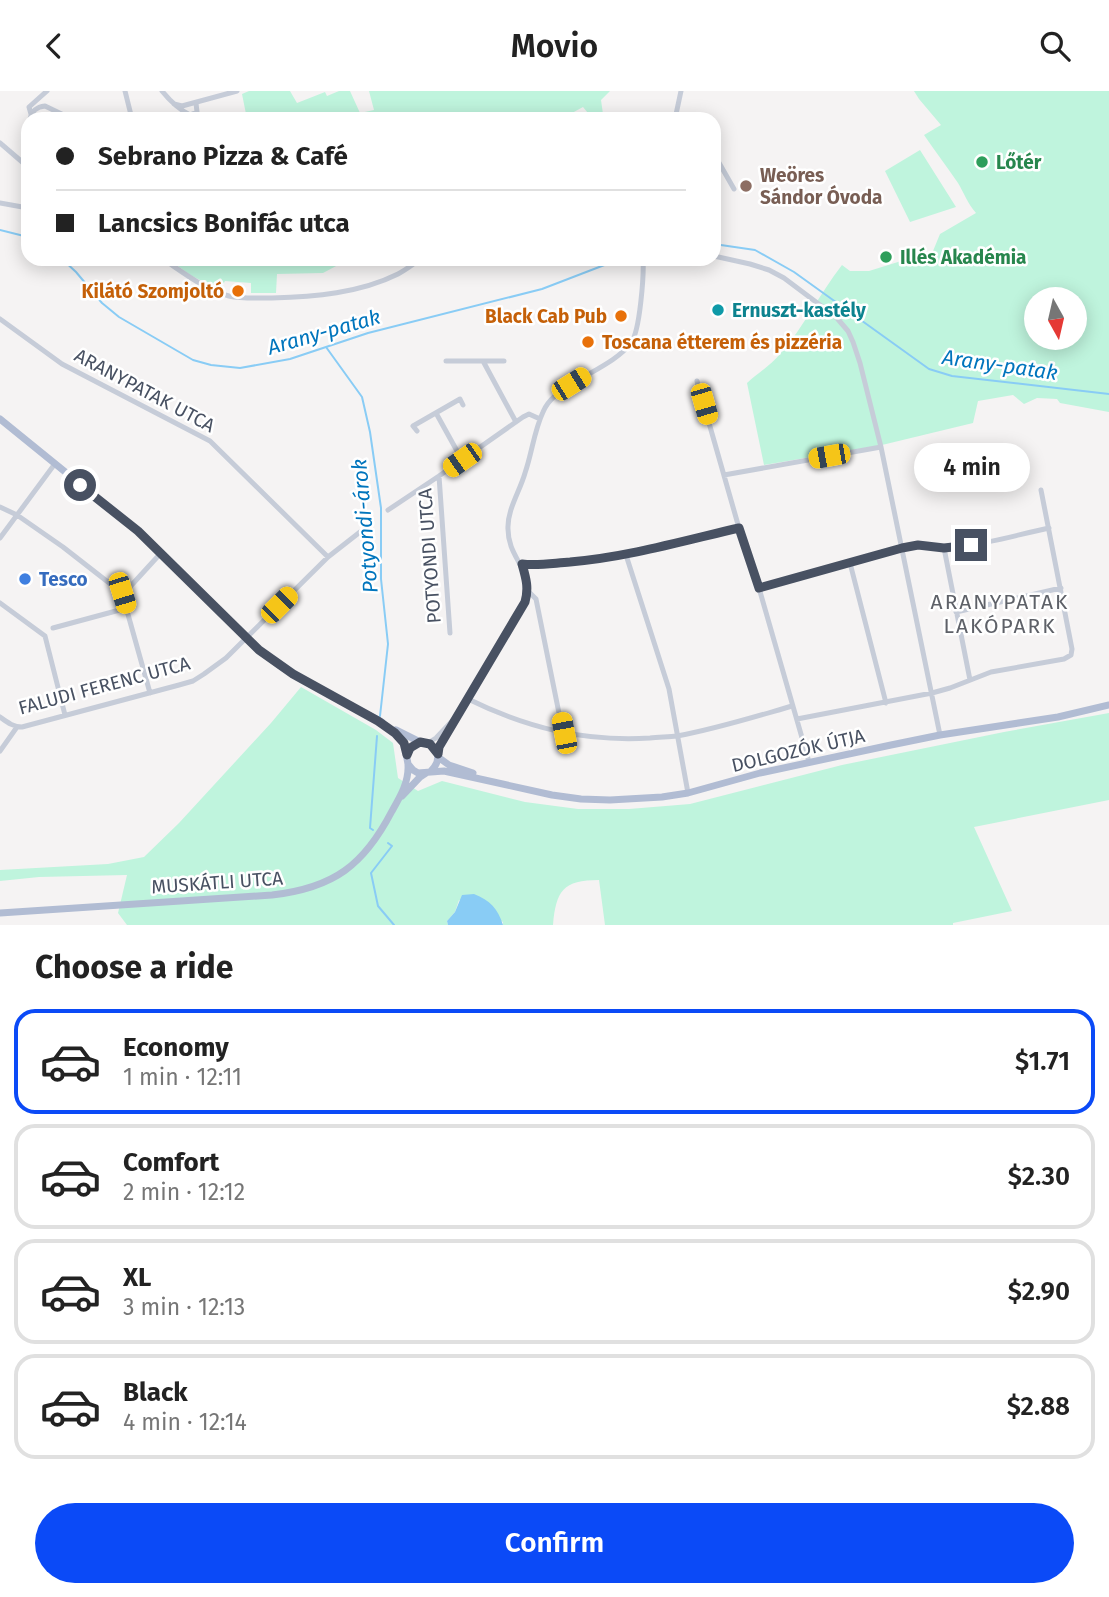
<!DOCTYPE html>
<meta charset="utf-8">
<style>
body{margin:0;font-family:"Fira Sans",sans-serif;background:#f2f2f2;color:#222;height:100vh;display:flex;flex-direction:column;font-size:26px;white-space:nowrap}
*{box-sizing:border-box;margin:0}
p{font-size:23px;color:#767676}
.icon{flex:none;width:38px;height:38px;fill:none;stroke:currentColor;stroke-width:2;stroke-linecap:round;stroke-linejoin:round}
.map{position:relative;height:834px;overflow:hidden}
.details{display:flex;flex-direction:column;background:#fff;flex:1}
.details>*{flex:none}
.top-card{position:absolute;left:21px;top:21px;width:700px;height:154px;border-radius:21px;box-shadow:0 4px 18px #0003;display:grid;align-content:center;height:154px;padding:0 35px;background:#fff}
.needle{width:46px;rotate:172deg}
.fabs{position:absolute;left:1024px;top:196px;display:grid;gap:14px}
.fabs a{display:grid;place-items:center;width:63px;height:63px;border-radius:50%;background:#fff;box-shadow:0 4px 18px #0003;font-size:35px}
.end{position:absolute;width:32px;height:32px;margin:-16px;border:9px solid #485162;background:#fff;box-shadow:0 0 0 4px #fff}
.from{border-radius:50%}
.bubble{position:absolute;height:49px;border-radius:24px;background:#fff;box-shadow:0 4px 18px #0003;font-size:23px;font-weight:600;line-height:49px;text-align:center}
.car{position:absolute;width:21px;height:42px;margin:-21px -10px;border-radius:9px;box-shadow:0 0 5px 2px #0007;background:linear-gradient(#f5c518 24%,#345 0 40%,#f5c518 0 76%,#345 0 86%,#f5c518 0)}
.top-card b{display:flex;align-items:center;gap:24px;height:66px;font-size:26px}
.top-card b+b{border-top:2px solid #e0e0e0}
.top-card i{width:18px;height:18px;background:#222}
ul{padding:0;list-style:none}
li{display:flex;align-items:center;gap:21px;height:105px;margin:0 14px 10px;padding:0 21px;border:4px solid #e0e0e0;border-radius:21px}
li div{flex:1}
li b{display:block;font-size:26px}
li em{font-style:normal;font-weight:600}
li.current{border-color:#0b4af7}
li>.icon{width:63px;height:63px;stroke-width:1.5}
h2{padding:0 35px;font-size:32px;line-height:84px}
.button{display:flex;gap:14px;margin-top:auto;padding:14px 35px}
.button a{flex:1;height:80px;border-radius:42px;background:#0b4af7;color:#fff;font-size:28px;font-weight:600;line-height:80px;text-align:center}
header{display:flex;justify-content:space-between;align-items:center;height:91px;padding:0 35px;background:#fff;font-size:32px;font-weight:600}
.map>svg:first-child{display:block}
</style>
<header><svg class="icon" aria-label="back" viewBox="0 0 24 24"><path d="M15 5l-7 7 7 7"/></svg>Movio<svg class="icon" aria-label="search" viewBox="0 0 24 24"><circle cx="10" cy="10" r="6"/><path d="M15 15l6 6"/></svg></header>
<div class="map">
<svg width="1109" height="834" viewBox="0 0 1109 834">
<rect width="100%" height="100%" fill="#f5f3f3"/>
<path fill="#bff4dd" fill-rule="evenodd" d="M249,0H290L297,12L325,1L327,5L339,0H350L360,22L374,19L369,0H610L601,9L603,23L592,27L583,16L561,28H247L242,3Z
M914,0H1109V321L1060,312L1057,308L1037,307L1024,313L1013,304L978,310L973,332L882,354L764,374L747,292C758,282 771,274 780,263C804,236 820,202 842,174L850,180H869L914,166L918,161L922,164L933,160L940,143L976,122C968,113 964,102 958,92C947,76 935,60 924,44L941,34L919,8ZM1036,208H1074V247H1036Z
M920,59L956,116L910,131L885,80Z
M168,168H368L338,174L323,182L277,183L276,202H251V192L225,190L220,199L192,185Z
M301,596L376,639L393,652L398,687L418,700L442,690L525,711L578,718H629L690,713L842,674L1004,641L1109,622V709L974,736L1012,820L953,832V834H605L599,789C563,789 556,800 553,834H503V831L459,809L455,821L447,830L448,834H127L118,822L127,784L39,786L0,790V779L108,773L144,766L179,732L271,632Z"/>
<path fill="#89ccf5" d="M474,803C490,809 498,818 503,834H448L447,830L455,821L462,804Z"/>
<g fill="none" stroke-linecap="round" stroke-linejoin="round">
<path stroke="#89ccf5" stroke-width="2" d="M0,139L28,146
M714,153L755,159L794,181L929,278L952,285L1109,303
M62,168L76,181L102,212L119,226L193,269L211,274L240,277L290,268L368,242L542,198L620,168
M326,256L362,306L370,341L381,417V488L388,553L380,625
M373,739L370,737L377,645
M388,752L392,755L371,782L378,815L394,834"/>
<path stroke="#c6ccd8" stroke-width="5" d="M125,0L132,28
M162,0C170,10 178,18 190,24L197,21L196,12
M174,13L182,15L237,0
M31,23L29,16L47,0
M30,28C32,19 37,16 45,15L72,28
M675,28L681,0
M685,28H692
M0,52L28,76
M714,63L734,98
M0,112L28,117
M714,165L750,173L769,179L784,187L836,226L848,240L853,251L860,272L881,356L940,644
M163,168C184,182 204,198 229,205C242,208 258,207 272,207C314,206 360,202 398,183C406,179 413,173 421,168
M0,228L62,273L210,350L328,466
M446,270H483L516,331
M483,270H504
M697,290L739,437L759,497L809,671
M436,322L462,369
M417,340L413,335L460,308L463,314
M724,384L881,356
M439,385L450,542
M0,416L17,424L63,456L122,502L150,602
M388,419L439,385L523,326L529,323L540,328
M0,447L54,374
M944,457L970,589
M626,464L669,598L688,702
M850,472L886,612
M521,473C538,475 554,472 570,471C627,466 683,451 739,437
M759,497L902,457C922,453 942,458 962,455C992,452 1020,443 1049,437
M528,500L536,508L563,642
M122,502L128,498L160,463
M0,512L45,545L65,624
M956,521L1061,497
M53,537L127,517
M468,608C527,637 584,651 650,647C659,646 668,646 677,645C716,638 754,626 792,615
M0,626C7,631 13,636 22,636L179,594L193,590L204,583L226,567L328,466L360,441
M797,628L932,602L950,597L991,581L1064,568L1071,564L1072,558L1041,399
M428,652L436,647L454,628
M0,660L17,636
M438,663L440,656L459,623L521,519C539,479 508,471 508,438C507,419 520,400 525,382C532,362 534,340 543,321C549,307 561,300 574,292C592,280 617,270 631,252C640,240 644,184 643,168"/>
<path stroke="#b1bcd3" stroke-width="7" d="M0,328L138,440L259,559L280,575L319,598L382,631
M378,630L395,642L404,652L408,673L413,679L418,682L444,680L552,704L581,708L610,709L662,706L688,702L760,682L891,654L940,644L1058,626L1109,614
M396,639L420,651
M407,664C418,637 452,659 431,680
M438,666L449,674L473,682
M402,705L420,686L426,682
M0,822L272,804C334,797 364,774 392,720C400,706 409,691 408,674"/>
</g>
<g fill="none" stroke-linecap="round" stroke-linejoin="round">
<path stroke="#485162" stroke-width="9" d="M80,394L138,440L259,559L293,583L378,630L395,642L404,652L407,664L410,657L420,651L430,653L438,663L439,656L525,511C529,497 526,487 522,473C538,475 554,472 570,471C628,466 683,450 739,437L759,497L902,457L918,454L944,457L971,454"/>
</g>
<g fill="#2e9e5b" stroke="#fff" stroke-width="2.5">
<circle cx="982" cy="71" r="7"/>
<circle cx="886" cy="166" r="7"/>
</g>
<circle fill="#8d6e63" stroke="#fff" stroke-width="2.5" cx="746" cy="95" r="7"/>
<g fill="#e8710a" stroke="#fff" stroke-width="2.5">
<circle cx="238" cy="200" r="7"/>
<circle cx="621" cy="225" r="7"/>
<circle cx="588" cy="251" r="7"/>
</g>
<circle fill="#0f9aa8" stroke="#fff" stroke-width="2.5" cx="718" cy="219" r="7"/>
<circle fill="#3f7fe0" stroke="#fff" stroke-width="2.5" cx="25" cy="488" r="7"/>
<g text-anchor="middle" stroke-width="5" stroke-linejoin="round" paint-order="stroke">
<g font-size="19" font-weight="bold" fill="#27864d" stroke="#fff" text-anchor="start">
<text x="996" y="78">Lőtér</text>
<text x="900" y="173">Illés Akadémia</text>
</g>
<g font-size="19" font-weight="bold" fill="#785e54" stroke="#fff" text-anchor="start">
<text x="760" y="91">Weöres<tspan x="760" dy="22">Sándor Óvoda</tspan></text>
</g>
<g font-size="19" font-weight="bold" fill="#c56008" stroke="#fff" text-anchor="end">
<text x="224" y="207">Kilátó Szomjoltó</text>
<text x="607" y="232">Black Cab Pub</text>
<text x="602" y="258" text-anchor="start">Toscana étterem és pizzéria</text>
</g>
<g font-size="19" font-weight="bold" fill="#0d838f" stroke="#fff" text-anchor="start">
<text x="732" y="226">Ernuszt-kastély</text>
</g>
<g font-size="19" fill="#485162" stroke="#fff">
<text transform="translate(145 299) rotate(28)" y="7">ARANYPATAK UTCA</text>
<text transform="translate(429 465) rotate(-94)" y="7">POTYONDI UTCA</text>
<text transform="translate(104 594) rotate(-15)" y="7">FALUDI FERENC UTCA</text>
<text transform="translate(798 659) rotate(-13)" y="7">DOLGOZÓK ÚTJA</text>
<text transform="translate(217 791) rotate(-4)" y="7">MUSKÁTLI UTCA</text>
</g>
<g font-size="19" font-weight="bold" fill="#366cbe" stroke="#fff" text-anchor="start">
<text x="39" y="495">Tesco</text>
</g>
<g font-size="21" font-style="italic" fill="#0075bd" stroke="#fff">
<text transform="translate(324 241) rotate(-16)" y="7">Arany-patak</text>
<text transform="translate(1000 274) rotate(8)" y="7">Arany-patak</text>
<text transform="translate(365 435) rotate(-95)" y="7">Potyondi-árok</text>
</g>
<g font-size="21" letter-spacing="2" fill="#5e6168" stroke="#fff">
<text x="1000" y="518">ARANYPATAK<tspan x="1000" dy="24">LAKÓPARK</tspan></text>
</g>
</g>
</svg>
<div class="fabs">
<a><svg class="needle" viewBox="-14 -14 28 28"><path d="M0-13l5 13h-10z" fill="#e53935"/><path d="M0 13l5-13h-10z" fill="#767676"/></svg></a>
</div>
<i class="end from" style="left:80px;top:394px"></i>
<i class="end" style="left:971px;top:454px"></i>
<div class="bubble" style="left:914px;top:352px;width:116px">4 min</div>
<i class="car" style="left:571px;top:293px;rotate:58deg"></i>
<i class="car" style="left:704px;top:313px;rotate:164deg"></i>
<i class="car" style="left:829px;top:365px;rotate:260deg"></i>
<i class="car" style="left:462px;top:369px;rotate:235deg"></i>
<i class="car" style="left:122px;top:502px;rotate:163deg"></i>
<i class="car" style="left:279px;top:514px;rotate:45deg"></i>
<i class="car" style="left:564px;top:642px;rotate:349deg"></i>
<div class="top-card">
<b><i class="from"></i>Sebrano Pizza &amp; Café</b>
<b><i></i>Lancsics Bonifác utca</b>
</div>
</div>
<section class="details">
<h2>Choose a ride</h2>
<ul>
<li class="current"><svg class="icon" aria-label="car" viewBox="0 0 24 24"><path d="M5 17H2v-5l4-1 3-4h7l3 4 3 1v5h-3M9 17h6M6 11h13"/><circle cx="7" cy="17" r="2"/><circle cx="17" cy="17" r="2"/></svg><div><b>Economy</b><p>1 min · 12:11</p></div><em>$1.71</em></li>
<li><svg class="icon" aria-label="car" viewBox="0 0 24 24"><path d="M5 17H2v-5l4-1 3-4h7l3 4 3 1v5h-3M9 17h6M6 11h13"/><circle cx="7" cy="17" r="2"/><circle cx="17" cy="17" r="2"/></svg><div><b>Comfort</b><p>2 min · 12:12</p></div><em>$2.30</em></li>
<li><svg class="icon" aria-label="car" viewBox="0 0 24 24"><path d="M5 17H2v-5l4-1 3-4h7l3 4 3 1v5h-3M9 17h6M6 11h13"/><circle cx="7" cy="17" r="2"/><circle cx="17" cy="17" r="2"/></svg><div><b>XL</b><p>3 min · 12:13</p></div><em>$2.90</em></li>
<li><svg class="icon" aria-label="car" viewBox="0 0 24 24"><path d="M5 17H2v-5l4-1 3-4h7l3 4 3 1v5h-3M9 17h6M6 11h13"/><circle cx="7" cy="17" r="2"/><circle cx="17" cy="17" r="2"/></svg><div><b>Black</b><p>4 min · 12:14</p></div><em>$2.88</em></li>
</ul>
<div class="button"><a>Confirm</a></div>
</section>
